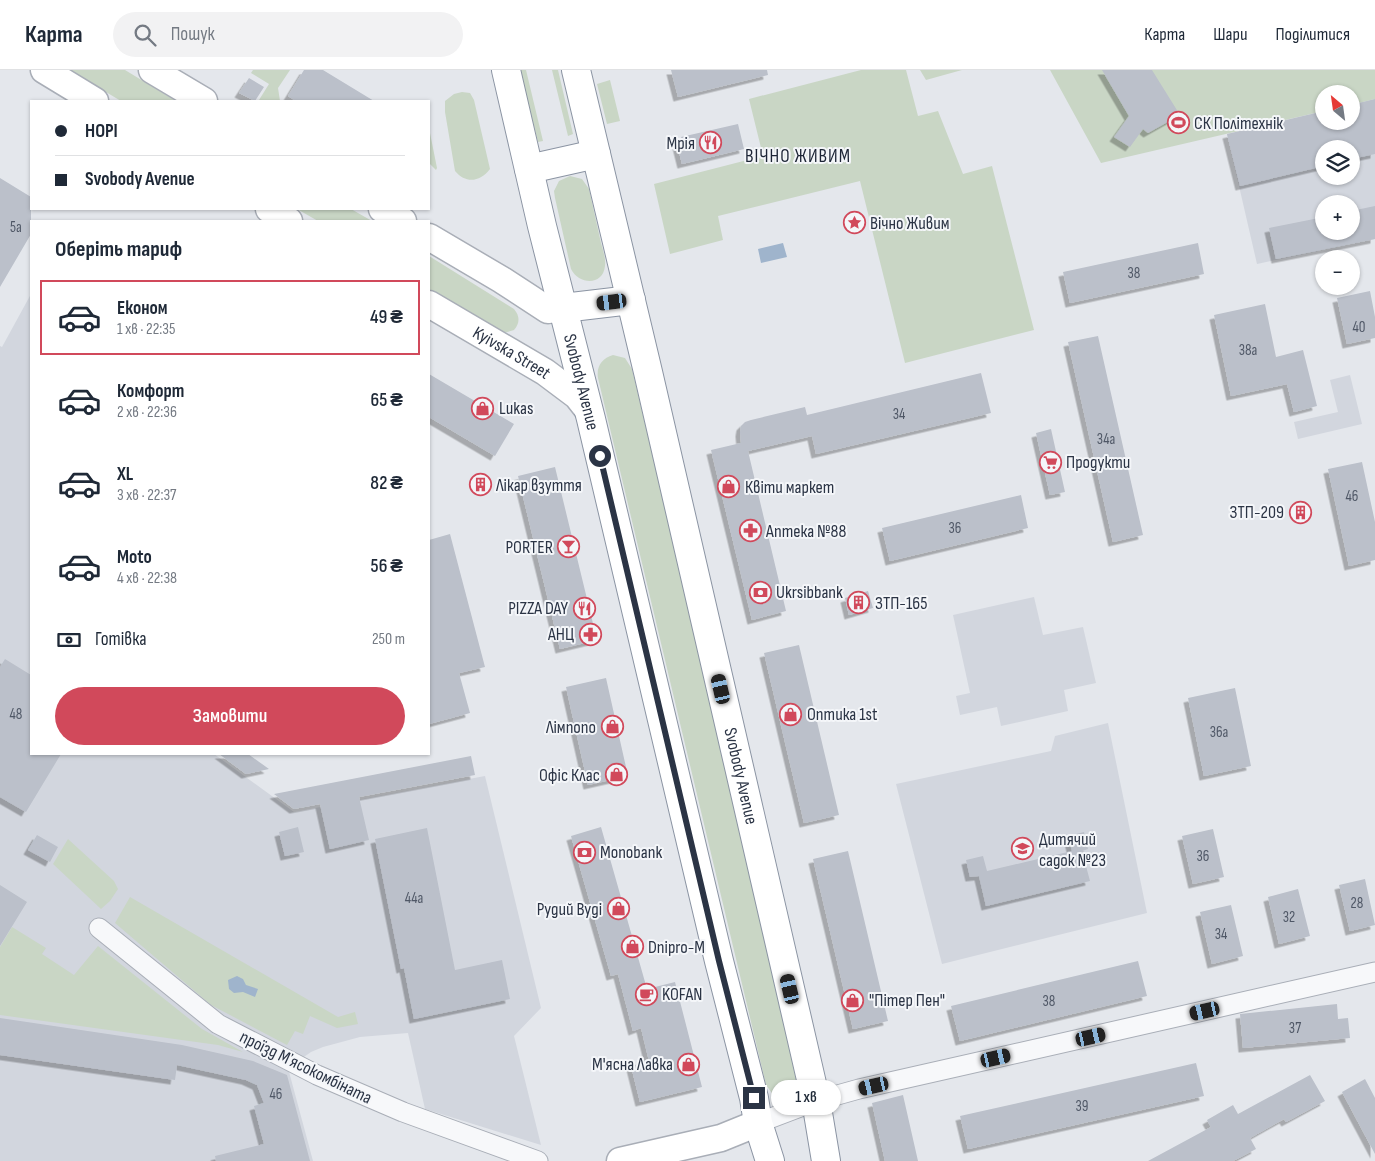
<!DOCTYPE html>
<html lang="uk">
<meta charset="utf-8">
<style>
body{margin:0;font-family:"Sofia Sans Condensed",sans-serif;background:#f2f2f3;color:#1f2937;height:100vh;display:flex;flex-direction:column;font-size:19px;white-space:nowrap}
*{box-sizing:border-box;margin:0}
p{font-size:16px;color:#747a83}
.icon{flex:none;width:28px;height:28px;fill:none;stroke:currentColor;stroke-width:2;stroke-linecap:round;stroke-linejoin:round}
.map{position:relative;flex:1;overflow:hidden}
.panel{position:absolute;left:30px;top:150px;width:400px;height:535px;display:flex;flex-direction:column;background:#fff;border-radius:0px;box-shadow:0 1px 4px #0004}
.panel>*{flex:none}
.banner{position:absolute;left:30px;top:30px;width:400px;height:110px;border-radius:0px;box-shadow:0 1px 4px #0004;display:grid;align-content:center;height:110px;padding:0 25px;background:#fff}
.needle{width:32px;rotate:331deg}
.controls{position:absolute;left:1315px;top:15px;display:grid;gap:10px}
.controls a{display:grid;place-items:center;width:45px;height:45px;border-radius:50%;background:#fff;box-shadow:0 1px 4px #0004;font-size:25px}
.end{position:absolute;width:22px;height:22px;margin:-11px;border:6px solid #2b3445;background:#fff;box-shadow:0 0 0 2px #fff}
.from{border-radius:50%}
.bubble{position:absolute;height:35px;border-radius:18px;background:#fff;box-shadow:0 1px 4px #0004;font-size:16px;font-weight:600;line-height:35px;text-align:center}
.car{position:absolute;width:15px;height:30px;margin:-15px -8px;border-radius:6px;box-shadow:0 0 4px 1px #0007;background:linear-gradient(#222 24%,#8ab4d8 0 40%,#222 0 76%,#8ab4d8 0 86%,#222 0)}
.banner b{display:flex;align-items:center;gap:18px;height:48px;font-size:19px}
.banner b+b{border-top:1px solid #e0e1e3}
.banner i{width:12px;height:12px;background:#1f2937}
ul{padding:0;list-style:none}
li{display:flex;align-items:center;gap:15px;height:75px;margin:0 10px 8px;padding:0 15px;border:2px solid transparent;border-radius:0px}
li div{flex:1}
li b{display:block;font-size:19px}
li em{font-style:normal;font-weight:600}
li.on{border-color:#d1495b}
li>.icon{width:45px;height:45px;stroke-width:1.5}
h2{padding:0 25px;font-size:22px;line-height:60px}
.pay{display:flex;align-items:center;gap:12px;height:55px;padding:0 25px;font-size:19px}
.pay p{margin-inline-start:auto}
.primary-button{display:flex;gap:10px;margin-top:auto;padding:10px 25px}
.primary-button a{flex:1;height:58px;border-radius:30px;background:#d1495b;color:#fff;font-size:20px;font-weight:600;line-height:58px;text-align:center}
header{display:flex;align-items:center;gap:30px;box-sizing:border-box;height:70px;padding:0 25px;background:#fff;border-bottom:1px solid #e0e1e3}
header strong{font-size:24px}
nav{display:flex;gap:28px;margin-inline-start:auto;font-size:18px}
.search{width:350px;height:45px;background:#f2f2f3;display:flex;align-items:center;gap:12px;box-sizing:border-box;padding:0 18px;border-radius:28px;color:#747a83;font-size:19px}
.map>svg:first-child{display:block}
</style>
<header>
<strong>Карта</strong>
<div class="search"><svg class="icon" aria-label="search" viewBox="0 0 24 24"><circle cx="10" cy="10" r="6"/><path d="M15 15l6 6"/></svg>Пошук</div>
<nav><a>Карта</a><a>Шари</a><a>Поділитися</a></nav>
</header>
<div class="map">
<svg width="1375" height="1091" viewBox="0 0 1375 1091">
<defs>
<filter id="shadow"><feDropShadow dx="-4.5" dy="4.5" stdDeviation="0" flood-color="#0004"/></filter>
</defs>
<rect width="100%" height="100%" fill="#e4e7ec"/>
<path fill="#d2d6de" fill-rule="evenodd" d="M1375,29V169L1257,194L1227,64L1324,51H1351V35ZM1324,79H1351V106H1324ZM1324,134H1351V161H1324Z
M31,224V684H214L294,742L485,706L541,938L514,966L541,1075L425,1039L408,963L360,967L323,977L311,982L288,998L313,1091H0V276L2,277Z
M1350,305L1362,354L1298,369L1294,352L1338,342L1330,310Z
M1034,527L1043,565L1083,557L1096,613L1064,620L1068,641L1001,656L997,637L960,645L956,626L970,623L953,545Z
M1108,653L1147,843L942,894L896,714L1051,681L1055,666Z"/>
<path fill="#c9d6c5" d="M69,0H125L176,31H121Z
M253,0H290L278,18L280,31H262L259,30L269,14L251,3Z
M520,0H526L543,71L538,72Z
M552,0H558L573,64L568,66Z
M861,0H906L918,46L938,41L963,104L992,96L1034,260L905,293L860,111L718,146L723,170L670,184L654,114L763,86L749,29Z
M920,0H962L926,10Z
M1050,0H1375V29L1351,35V24H1324V41L1101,93Z
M610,10L620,51L607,54L597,14Z
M462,22L470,23L474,30L490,99C480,112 466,114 455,101L445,42V31L454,24Z
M429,58L437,98L436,100L429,93Z
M570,106L582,109L589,119C593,137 597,155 601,173C603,180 606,189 605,196C603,216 579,215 571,199L555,128L554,121L559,111Z
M297,139H351L372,151H318Z
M429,186L514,239C520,246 520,253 514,260L504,263L498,261L429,219Z
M613,285L625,288L632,299L799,1002C800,1017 800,1025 784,1030L774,1026L766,1015L598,308C596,297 602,288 613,285Z
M68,769L114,811L118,819L110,831L101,839L53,794Z
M130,827L338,947L355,942L358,954L337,958L310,946L303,964L295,961L287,975L211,935L115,853Z
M12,857L46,878L42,884L74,905L98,876L202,959L243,982L218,975L0,945V877Z"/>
<path fill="#9fb4cc" d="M783,173L787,187L761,193L758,179Z
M237,906L243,909L246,915L258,919L255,927L243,922L234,923L229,919L228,910Z"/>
<path fill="#bbc0ca" filter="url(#shadow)" d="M304,0H323L374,31H296L288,26Z
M671,0H767L768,5L678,27Z
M1102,0H1152L1180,45L1148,63L1143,59L1130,77L1114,67L1129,46Z
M249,8L264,17L255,31L239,23Z
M1375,29V84L1351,89V79H1324V96L1240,116L1227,64L1324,41V51H1351V35Z
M738,54L744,79L682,94L677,74L683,73L681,67Z
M0,108L31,127V164L0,217Z
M1375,136V169L1276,189L1269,158L1324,147V161H1351V141Z
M1198,173L1204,204L1070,233L1063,202Z
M1370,221L1375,247V268L1347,274L1337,228Z
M1265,234L1276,287L1303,280L1317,336L1294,342L1287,314L1231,326L1214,245Z
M1098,266L1143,465L1113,472L1068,272Z
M981,303L991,343L816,384L812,366L748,381L786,541L752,550L711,380L741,373L740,362L741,356L745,352L751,350L805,337L807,345Z
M429,304L514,354L495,386L429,347Z
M1051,359L1065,422L1050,425L1036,363Z
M1362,392L1375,452V490L1349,496L1328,399Z
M555,397L597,570L560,579L518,406Z
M1021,425L1028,458L890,491L882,458Z
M450,464L485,597L459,603L470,643L429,654V470Z
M868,521L873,538L849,545L845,528Z
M799,575L839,745L804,753L764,583Z
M5,589L31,605V684H61L26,742L0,727V597Z
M606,608L628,706L588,715L566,617Z
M1235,618L1251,696L1204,706L1188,628Z
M219,684H248L269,699L246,704Z
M471,686L475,705L359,727L369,770L330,779L320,734L294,739L274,724Z
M298,757L304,782L285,786L279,762Z
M601,757L647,919L675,912L702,1017L640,1032L631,996L649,991L641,958L633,961L618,904L611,906L571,766Z
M427,758L455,900L502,890L510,929L414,949L404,898L401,899L375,769Z
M1213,759L1224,807L1193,814L1182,766Z
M1084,762L1088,779L1082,781L1090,811L986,836L979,806L970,807L966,790L983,786L987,801L1072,781L1068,766Z
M37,765L58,777L50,792L28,780Z
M848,781L888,951L853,959L813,789Z
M1365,809L1375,855L1350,861L1339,815Z
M0,815L27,832L0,876Z
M1298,819L1310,866L1279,874L1268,827Z
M1231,835L1243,886L1212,894L1200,842Z
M1138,891L1147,926L960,971L951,936Z
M1337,934L1338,949L1348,948L1350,968L1243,978L1240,944Z
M0,948L182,975L253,991L287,1005L310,1091H216L215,1086L264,1074L254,1036L264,1033L257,1015L246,1010L177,995L175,1010L0,985Z
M1196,993L1204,1026L968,1079L960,1046Z
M1310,1005L1325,1031L1286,1052L1284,1049L1250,1068L1256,1079L1233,1091H1148L1211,1057L1207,1050L1233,1035L1238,1044Z
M1365,1009L1375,1028V1084L1342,1022Z
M903,1025L918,1091H885L872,1033Z"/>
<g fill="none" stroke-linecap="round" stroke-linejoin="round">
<defs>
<path id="street" d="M99,858L218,954L317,1005L403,1042L538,1091
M758,1053L816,1031L859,1019L1375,902"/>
<g id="secondary">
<path d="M44,0L95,31"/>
<path d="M152,0L204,31"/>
<path d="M269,139L289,151"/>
<path d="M382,139L403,151"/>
<path d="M429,167L502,210L548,240L563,238"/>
<path id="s1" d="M429,234L545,302L577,326L588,340"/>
<path d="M620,1091L721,1068L758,1053"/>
</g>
<g id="highway">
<path id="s2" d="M506,0L542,156L591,349L719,891L754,1028L758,1053L770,1091"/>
<path id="s3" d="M576,0L648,302L816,1031L826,1091"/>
<path d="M529,99L596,84"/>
<path d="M563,238L631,230"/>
</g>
</defs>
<use href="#street" stroke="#a9aeb7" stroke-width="21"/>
<use href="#secondary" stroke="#a9aeb7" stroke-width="29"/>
<use href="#highway" stroke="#8b94a3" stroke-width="30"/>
<use href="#street" stroke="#f7f8fa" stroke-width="19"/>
<use href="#secondary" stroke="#fff" stroke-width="26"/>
<use href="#highway" stroke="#fff" stroke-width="28"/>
</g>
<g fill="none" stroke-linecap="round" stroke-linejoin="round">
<path stroke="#2b3445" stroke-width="6" d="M600,386L719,891L754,1028"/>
</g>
<defs>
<symbol id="stadium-ring" viewBox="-11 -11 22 22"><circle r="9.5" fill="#f4f6f9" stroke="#d1495b" stroke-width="1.5"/><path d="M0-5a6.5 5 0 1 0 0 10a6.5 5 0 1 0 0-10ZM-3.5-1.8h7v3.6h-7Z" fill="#d1495b"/></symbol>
<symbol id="restaurant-ring" viewBox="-11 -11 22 22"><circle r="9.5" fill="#f4f6f9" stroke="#d1495b" stroke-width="1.5"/><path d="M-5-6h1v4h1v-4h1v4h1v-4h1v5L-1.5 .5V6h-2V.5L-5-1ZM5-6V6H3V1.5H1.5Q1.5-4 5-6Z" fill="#d1495b"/></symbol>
<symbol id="sight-ring" viewBox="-11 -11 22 22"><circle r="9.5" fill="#f4f6f9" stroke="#d1495b" stroke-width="1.5"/><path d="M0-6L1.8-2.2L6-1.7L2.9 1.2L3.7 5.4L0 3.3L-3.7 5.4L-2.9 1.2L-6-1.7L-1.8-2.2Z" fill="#d1495b"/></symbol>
<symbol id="shop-ring" viewBox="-11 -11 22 22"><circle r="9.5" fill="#f4f6f9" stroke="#d1495b" stroke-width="1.5"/><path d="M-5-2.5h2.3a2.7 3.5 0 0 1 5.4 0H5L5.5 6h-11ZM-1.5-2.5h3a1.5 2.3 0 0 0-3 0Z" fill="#d1495b"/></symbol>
<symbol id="supermarket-ring" viewBox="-11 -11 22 22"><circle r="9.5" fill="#f4f6f9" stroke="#d1495b" stroke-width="1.5"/><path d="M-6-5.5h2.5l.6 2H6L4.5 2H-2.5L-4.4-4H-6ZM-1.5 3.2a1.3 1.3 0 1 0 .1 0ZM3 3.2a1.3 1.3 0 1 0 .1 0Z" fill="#d1495b"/></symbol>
<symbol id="building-ring" viewBox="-11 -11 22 22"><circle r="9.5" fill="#f4f6f9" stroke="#d1495b" stroke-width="1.5"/><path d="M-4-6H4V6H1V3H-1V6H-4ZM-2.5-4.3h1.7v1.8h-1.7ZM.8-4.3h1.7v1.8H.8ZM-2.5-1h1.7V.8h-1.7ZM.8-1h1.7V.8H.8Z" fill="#d1495b"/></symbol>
<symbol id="pharmacy-ring" viewBox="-11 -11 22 22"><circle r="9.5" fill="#f4f6f9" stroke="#d1495b" stroke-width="1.5"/><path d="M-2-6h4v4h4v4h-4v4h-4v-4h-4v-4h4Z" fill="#d1495b"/></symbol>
<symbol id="bar-ring" viewBox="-11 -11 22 22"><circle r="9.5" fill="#f4f6f9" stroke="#d1495b" stroke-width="1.5"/><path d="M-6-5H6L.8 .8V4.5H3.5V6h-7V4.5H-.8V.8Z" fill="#d1495b"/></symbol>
<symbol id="bank-ring" viewBox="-11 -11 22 22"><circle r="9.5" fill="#f4f6f9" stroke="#d1495b" stroke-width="1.5"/><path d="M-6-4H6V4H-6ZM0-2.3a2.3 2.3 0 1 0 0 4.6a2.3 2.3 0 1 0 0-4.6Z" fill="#d1495b"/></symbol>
<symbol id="school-ring" viewBox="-11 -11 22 22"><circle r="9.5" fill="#f4f6f9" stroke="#d1495b" stroke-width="1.5"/><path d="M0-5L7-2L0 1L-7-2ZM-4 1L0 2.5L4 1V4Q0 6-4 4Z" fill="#d1495b"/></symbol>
<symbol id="cafe-ring" viewBox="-11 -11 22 22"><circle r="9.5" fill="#f4f6f9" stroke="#d1495b" stroke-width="1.5"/><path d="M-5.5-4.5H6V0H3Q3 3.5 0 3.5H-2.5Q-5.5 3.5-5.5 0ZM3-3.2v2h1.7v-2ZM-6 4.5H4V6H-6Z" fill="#d1495b"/></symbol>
</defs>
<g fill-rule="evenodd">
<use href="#stadium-ring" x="1166" y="40" width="25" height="25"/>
<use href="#restaurant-ring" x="698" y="60" width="25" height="25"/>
<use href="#sight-ring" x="842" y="140" width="25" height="25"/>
<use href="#shop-ring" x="470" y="326" width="25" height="25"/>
<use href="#supermarket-ring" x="1038" y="380" width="25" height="25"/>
<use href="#building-ring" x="468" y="402" width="25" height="25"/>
<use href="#shop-ring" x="716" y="404" width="25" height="25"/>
<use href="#building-ring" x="1288" y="430" width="25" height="25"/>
<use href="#pharmacy-ring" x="738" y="448" width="25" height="25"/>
<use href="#bar-ring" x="556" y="464" width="25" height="25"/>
<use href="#bank-ring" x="748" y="510" width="25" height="25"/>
<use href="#building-ring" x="846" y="520" width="25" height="25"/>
<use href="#restaurant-ring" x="572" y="526" width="25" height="25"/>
<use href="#pharmacy-ring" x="578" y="552" width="25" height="25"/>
<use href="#shop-ring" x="778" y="632" width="25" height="25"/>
<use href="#shop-ring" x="600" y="644" width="25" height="25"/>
<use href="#shop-ring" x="604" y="692" width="25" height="25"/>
<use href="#school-ring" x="1010" y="766" width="25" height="25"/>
<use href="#bank-ring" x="572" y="770" width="25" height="25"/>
<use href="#shop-ring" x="606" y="826" width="25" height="25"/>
<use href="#shop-ring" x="620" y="864" width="25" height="25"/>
<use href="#cafe-ring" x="634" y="912" width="25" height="25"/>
<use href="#shop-ring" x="840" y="918" width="25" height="25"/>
<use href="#shop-ring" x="676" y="982" width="25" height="25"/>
</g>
<g text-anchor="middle" stroke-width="4" stroke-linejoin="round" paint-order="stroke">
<g font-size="15" fill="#4f5766">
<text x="16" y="162">5а</text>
<text x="1134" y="208">38</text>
<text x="1359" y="262">40</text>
<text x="1248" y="285">38а</text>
<text x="899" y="349">34</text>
<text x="1106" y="374">34а</text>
<text x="1352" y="431">46</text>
<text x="955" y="463">36</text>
<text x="16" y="649">48</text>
<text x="1219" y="667">36а</text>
<text x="1203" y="791">36</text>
<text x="414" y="833">44а</text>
<text x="1357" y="838">28</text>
<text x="1289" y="852">32</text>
<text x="1221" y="869">34</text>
<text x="1049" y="936">38</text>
<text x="1295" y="963">37</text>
<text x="276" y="1029">46</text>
<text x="1082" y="1041">39</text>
</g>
<g font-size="18" fill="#2b3445" stroke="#f4f6f9" text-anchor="start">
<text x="1194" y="59">СК Політехнік</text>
<text x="695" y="79" text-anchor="end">Мрія</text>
<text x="870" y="159">Вічно Живим</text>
<text x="499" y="344">Lukas</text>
<text x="1066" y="398">Продукти</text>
<text x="496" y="421">Лікар взуття</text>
<text x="745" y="423">Квіти маркет</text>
<text x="1284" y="448" text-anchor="end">ЗТП-209</text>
<text x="766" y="467">Аптека №88</text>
<text x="553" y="483" text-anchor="end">PORTER</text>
<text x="776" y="528">Ukrsibbank</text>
<text x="875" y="539">ЗТП-165</text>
<text x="568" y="544" text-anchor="end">PIZZA DAY</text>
<text x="574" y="570" text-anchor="end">АНЦ</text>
<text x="807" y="650">Оптика 1st</text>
<text x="596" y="663" text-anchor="end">Лімпопо</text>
<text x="600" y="711" text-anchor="end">Офіс Клас</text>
<text x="1039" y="775">Дитячий<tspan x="1039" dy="21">садок №23</tspan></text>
<text x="600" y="788">Monobank</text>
<text x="602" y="845" text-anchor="end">Рудий Вуді</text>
<text x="648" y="883">Dnipro-M</text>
<text x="662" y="930">KOFAN</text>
<text x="869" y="936">"Пітер Пен"</text>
<text x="673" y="1000" text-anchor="end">М'ясна Лавка</text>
</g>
<g font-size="18" fill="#2b3445" stroke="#f4f6f9">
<text dy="6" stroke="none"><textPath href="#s1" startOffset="96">Kyivska Street</textPath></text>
<text dy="6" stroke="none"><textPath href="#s2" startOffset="321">Svobody Avenue</textPath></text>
<text dy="6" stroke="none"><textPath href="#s3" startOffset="725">Svobody Avenue</textPath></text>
<text transform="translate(306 997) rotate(26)" y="6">проїзд Мʼясокомбіната</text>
</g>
<g font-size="19" letter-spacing="1" fill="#1d2536" stroke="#f4f6f9">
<text x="798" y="92">ВІЧНО ЖИВИМ</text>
</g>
</g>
</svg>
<div class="controls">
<a><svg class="needle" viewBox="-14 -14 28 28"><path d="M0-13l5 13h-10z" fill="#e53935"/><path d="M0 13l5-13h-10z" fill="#747a83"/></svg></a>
<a><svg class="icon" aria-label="layers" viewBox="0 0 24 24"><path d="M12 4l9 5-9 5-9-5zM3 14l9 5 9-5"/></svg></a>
<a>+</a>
<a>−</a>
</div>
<i class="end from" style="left:600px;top:386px"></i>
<i class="end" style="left:754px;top:1028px"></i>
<div class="bubble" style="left:771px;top:1010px;width:70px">1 хв</div>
<i class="car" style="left:612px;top:232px;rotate:263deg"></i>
<i class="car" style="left:721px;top:619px;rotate:347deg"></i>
<i class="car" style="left:790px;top:919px;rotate:347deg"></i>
<i class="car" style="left:1205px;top:941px;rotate:257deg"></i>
<i class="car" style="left:1091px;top:967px;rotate:77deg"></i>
<i class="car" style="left:996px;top:988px;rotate:77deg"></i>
<i class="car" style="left:874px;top:1016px;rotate:257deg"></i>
<div class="banner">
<b><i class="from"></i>НОРІ</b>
<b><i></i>Svobody Avenue</b>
</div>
<section class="panel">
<h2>Оберіть тариф</h2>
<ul>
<li class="on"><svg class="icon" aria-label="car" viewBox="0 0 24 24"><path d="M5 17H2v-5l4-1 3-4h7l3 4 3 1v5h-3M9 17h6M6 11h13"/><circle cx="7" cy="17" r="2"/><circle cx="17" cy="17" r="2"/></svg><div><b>Економ</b><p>1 хв · 22:35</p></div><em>49 ₴</em></li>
<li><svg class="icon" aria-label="car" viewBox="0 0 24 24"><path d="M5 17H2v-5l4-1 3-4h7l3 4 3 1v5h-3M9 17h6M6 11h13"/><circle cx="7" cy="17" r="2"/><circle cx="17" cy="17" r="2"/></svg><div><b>Комфорт</b><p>2 хв · 22:36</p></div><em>65 ₴</em></li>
<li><svg class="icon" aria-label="car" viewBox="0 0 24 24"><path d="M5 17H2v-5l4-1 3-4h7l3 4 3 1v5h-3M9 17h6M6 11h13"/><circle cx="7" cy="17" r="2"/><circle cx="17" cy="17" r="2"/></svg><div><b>XL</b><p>3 хв · 22:37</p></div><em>82 ₴</em></li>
<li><svg class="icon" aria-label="car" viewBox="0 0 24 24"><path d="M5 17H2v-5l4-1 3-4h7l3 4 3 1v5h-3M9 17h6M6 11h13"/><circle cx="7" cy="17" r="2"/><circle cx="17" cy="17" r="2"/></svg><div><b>Moto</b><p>4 хв · 22:38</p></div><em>56 ₴</em></li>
</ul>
<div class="pay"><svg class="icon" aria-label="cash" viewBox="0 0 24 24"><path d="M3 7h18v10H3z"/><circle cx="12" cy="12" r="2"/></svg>Готівка<p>250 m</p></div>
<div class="primary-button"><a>Замовити</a></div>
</section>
</div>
